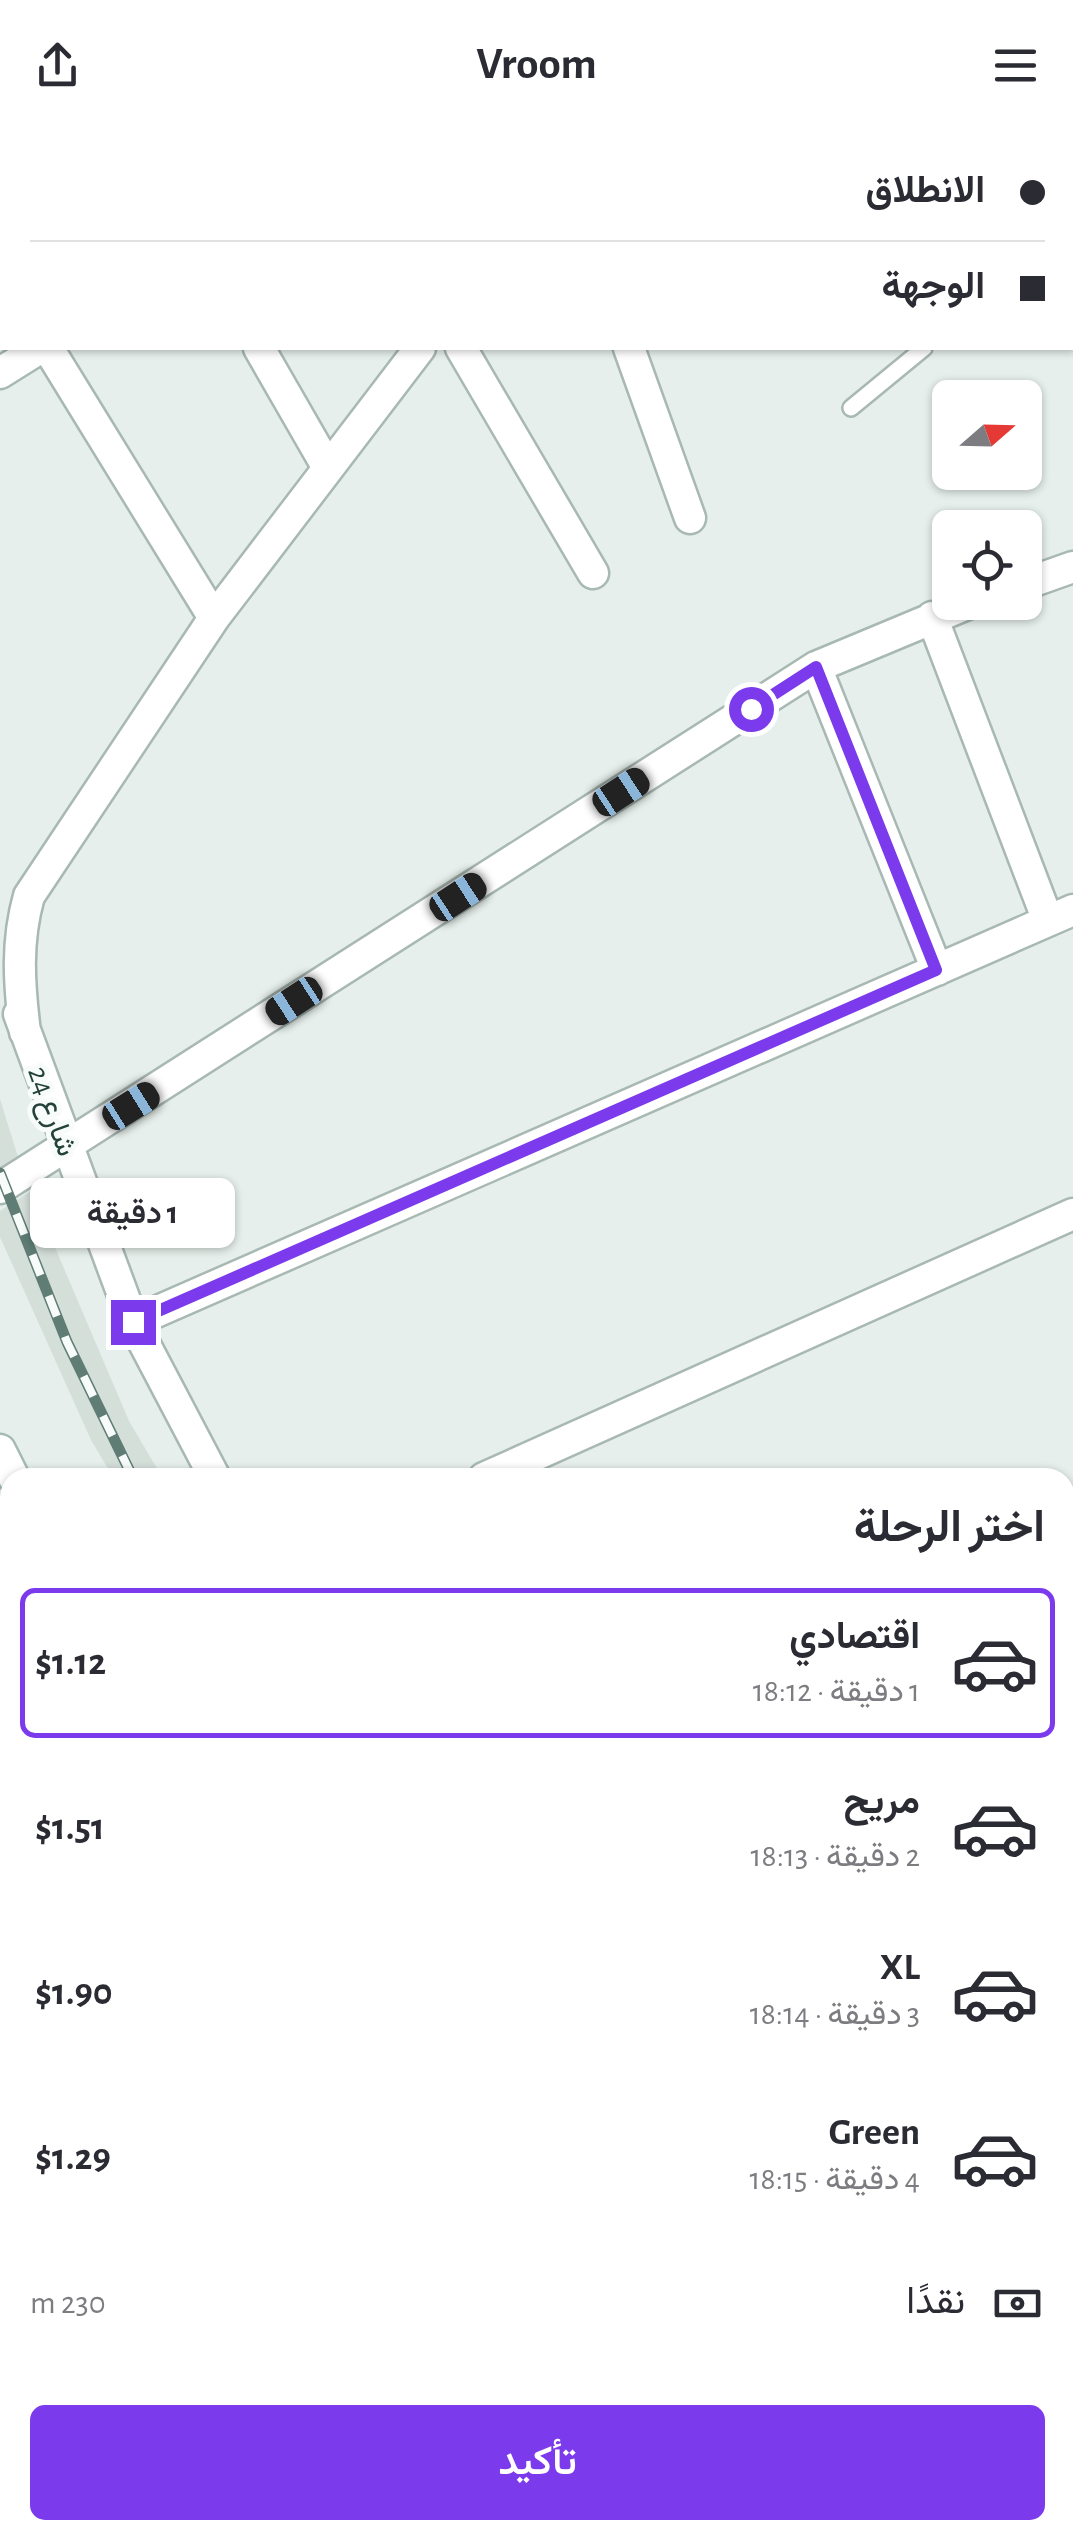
<!DOCTYPE html>
<html lang="ar">
<meta charset="utf-8">
<style>
body{margin:0;font-family:"Alegreya Sans",Vazirmatn,sans-serif;background:#f7f7f7;color:#2b2b33;direction:rtl;height:100vh;display:flex;flex-direction:column;font-size:38px;white-space:nowrap}
*{box-sizing:border-box;margin:0}
p{font-size:32px;color:#7c7c81}
.icon{flex:none;width:55px;height:55px;fill:none;stroke:currentColor;stroke-width:2;stroke-linecap:round;stroke-linejoin:round}
.map{position:relative;flex:1;overflow:hidden;direction:ltr}
.details{position:absolute;left:0px;top:1338px;width:1075px;height:1072px;display:flex;flex-direction:column;background:#fff;border-radius:30px 30px 0 0;box-shadow:0 2px 8px #0004;direction:rtl}
.details>*{flex:none}
.banner{position:absolute;left:0px;top:0px;width:1075px;height:220px;box-shadow:0 2px 8px #0004;direction:rtl;display:grid;align-content:center;height:220px;padding:0 30px;background:#fff}
.needle{width:65px;rotate:70deg}
.buttons{position:absolute;left:932px;top:250px;display:grid;gap:20px}
.buttons a{display:grid;place-items:center;width:110px;height:110px;border-radius:15px;background:#fff;box-shadow:0 2px 8px #0004;font-size:50px}
.end{position:absolute;width:45px;height:45px;margin:-22px;border:12px solid #7c3aed;background:#fff;box-shadow:0 0 0 5px #fff}
.from{border-radius:50%}
.bubble{position:absolute;height:70px;border-radius:15px;background:#fff;box-shadow:0 2px 8px #0004;font-size:32px;font-weight:600;line-height:70px;text-align:center;direction:rtl}
.car{position:absolute;width:30px;height:60px;margin:-30px -15px;border-radius:12px;box-shadow:0 0 8px 2px #0007;background:linear-gradient(#222 24%,#8ab4d8 0 40%,#222 0 76%,#8ab4d8 0 86%,#222 0)}
.banner b{display:flex;align-items:center;gap:35px;height:95px;font-size:38px}
.banner b+b{border-top:2px solid #e1e1e2}
.banner i{width:25px;height:25px;background:#2b2b33}
ul{padding:0;list-style:none}
li{display:flex;align-items:center;gap:30px;height:150px;margin:0 20px 15px;padding:0 10px;border:5px solid transparent;border-radius:15px}
li div{flex:1}
li b{display:block;font-size:38px}
li em{font-style:normal;font-weight:600}
li.on{border-color:#7c3aed}
li>.icon{width:90px;height:90px;stroke-width:1.5}
h2{padding:0 30px;font-size:45px;line-height:120px}
.pay{display:flex;align-items:center;gap:25px;height:110px;padding:0 30px;font-size:38px}
.pay p{margin-inline-start:auto}
.cta{display:flex;gap:20px;margin-top:auto;padding:20px 30px}
.cta a{flex:1;height:115px;border-radius:15px;background:#7c3aed;color:#fff;font-size:40px;font-weight:600;line-height:115px;text-align:center}
header{display:flex;justify-content:space-between;align-items:center;height:130px;padding:0 30px;background:#fff;font-size:45px;font-weight:600}
.map>svg:first-child{display:block}
</style>
<header><svg class="icon" aria-label="menu" viewBox="0 0 24 24"><path d="M4 6h16M4 12h16M4 18h16"/></svg>Vroom<svg class="icon" aria-label="share" viewBox="0 0 24 24"><path d="M12 15V3M7 8l5-5 5 5M5 13v7h14v-7"/></svg></header>
<div class="map">
<svg width="1073" height="2409" viewBox="0 0 1073 2409">
<rect width="100%" height="100%" fill="#e6efeb"/>
<path fill="#d4dfda" d="M0,969L18,1027L0,1039Z
M31,1061L129,1291L162,1347H113L91,1310L0,1107V1081Z"/>
<g fill="none" stroke-linecap="round" stroke-linejoin="round">
<defs>
<path id="lane" d="M956,0L957,2
M989,0L990,2
M1072,180H1073
M851,278L924,218"/>
<path id="street" d="M540,0L541,2
M380,2L384,0
M673,2L679,0
M48,218L214,488
M259,218L328,338
M461,218L593,443
M629,218L690,388
M0,243L40,218
M1025,454L1073,437
M932,487L1048,791
M816,537L937,840
M19,884L133,1192L215,1348
M25,902C19,854 16,812 29,766L214,488L420,218
M0,1058L816,537L972,472
M133,1192L1073,780
M484,1348L1073,1084
M1065,1407L1073,1403
M1065,1649L1073,1646
M0,1817L10,1812
M1065,1945L1073,1941
M0,1952L10,1969
M1065,2060L1073,2076
M262,2400L267,2409
M897,2400L903,2409
M329,2409L335,2400"/>
<path id="secondary" d="M0,1320L14,1348
M687,2400L694,2409"/>
</defs>
<use href="#lane" stroke="#a8b8b2" stroke-width="20"/>
<use href="#street" stroke="#a8b8b2" stroke-width="35"/>
<use href="#secondary" stroke="#a4bbb3" stroke-width="35"/>
<use href="#lane" stroke="#fff" stroke-width="15"/>
<use href="#street" stroke="#fff" stroke-width="30"/>
<use href="#secondary" stroke="#fff" stroke-width="30"/>
<defs>
<path id="rail" d="M0,1043L67,1212L133,1348
M829,2400L836,2409"/>
</defs>
<use href="#rail" stroke="#5f7d75" stroke-width="11"/>
<use href="#rail" stroke="#f7fbf9" stroke-width="8" stroke-dasharray="22" stroke-linecap="butt"/>
</g>
<g fill="none" stroke-linecap="round" stroke-linejoin="round">
<path stroke="#7c3aed" stroke-width="12" d="M133,1192L936,840L816,537L751,579"/>
</g>
<g text-anchor="middle" stroke-width="10" stroke-linejoin="round" paint-order="stroke">
<g font-size="30" fill="#24423a" stroke="#f7fbf9">
<text transform="translate(53 981) rotate(70)" y="10">شارع 24</text>
</g>
</g>
</svg>
<div class="buttons">
<a><svg class="needle" viewBox="-14 -14 28 28"><path d="M0-13l5 13h-10z" fill="#e53935"/><path d="M0 13l5-13h-10z" fill="#7c7c81"/></svg></a>
<a><svg class="icon" aria-label="locate" viewBox="0 0 24 24"><circle cx="12" cy="12" r="6"/><path d="M12 2v4M12 18v4M2 12h4M18 12h4"/></svg></a>
</div>
<i class="end from" style="left:751px;top:579px"></i>
<i class="end" style="left:133px;top:1192px"></i>
<div class="bubble" style="left:30px;top:1048px;width:205px">1 دقيقة</div>
<i class="car" style="left:621px;top:662px;rotate:57deg"></i>
<i class="car" style="left:458px;top:767px;rotate:57deg"></i>
<i class="car" style="left:294px;top:871px;rotate:237deg"></i>
<i class="car" style="left:131px;top:976px;rotate:58deg"></i>
<div class="banner">
<b><i class="from"></i>الانطلاق</b>
<b><i></i>الوجهة</b>
</div>
<section class="details">
<h2>اختر الرحلة</h2>
<ul>
<li class="on"><svg class="icon" aria-label="car" viewBox="0 0 24 24"><path d="M5 17H2v-5l4-1 3-4h7l3 4 3 1v5h-3M9 17h6M6 11h13"/><circle cx="7" cy="17" r="2"/><circle cx="17" cy="17" r="2"/></svg><div><b>اقتصادي</b><p>1 دقيقة · 18:12</p></div><em>$1.12</em></li>
<li><svg class="icon" aria-label="car" viewBox="0 0 24 24"><path d="M5 17H2v-5l4-1 3-4h7l3 4 3 1v5h-3M9 17h6M6 11h13"/><circle cx="7" cy="17" r="2"/><circle cx="17" cy="17" r="2"/></svg><div><b>مريح</b><p>2 دقيقة · 18:13</p></div><em>$1.51</em></li>
<li><svg class="icon" aria-label="car" viewBox="0 0 24 24"><path d="M5 17H2v-5l4-1 3-4h7l3 4 3 1v5h-3M9 17h6M6 11h13"/><circle cx="7" cy="17" r="2"/><circle cx="17" cy="17" r="2"/></svg><div><b>XL</b><p>3 دقيقة · 18:14</p></div><em>$1.90</em></li>
<li><svg class="icon" aria-label="car" viewBox="0 0 24 24"><path d="M5 17H2v-5l4-1 3-4h7l3 4 3 1v5h-3M9 17h6M6 11h13"/><circle cx="7" cy="17" r="2"/><circle cx="17" cy="17" r="2"/></svg><div><b>Green</b><p>4 دقيقة · 18:15</p></div><em>$1.29</em></li>
</ul>
<div class="pay"><svg class="icon" aria-label="cash" viewBox="0 0 24 24"><path d="M3 7h18v10H3z"/><circle cx="12" cy="12" r="2"/></svg>نقدًا<p>230 m</p></div>
<div class="cta"><a>تأكيد</a></div>
</section>
</div>
